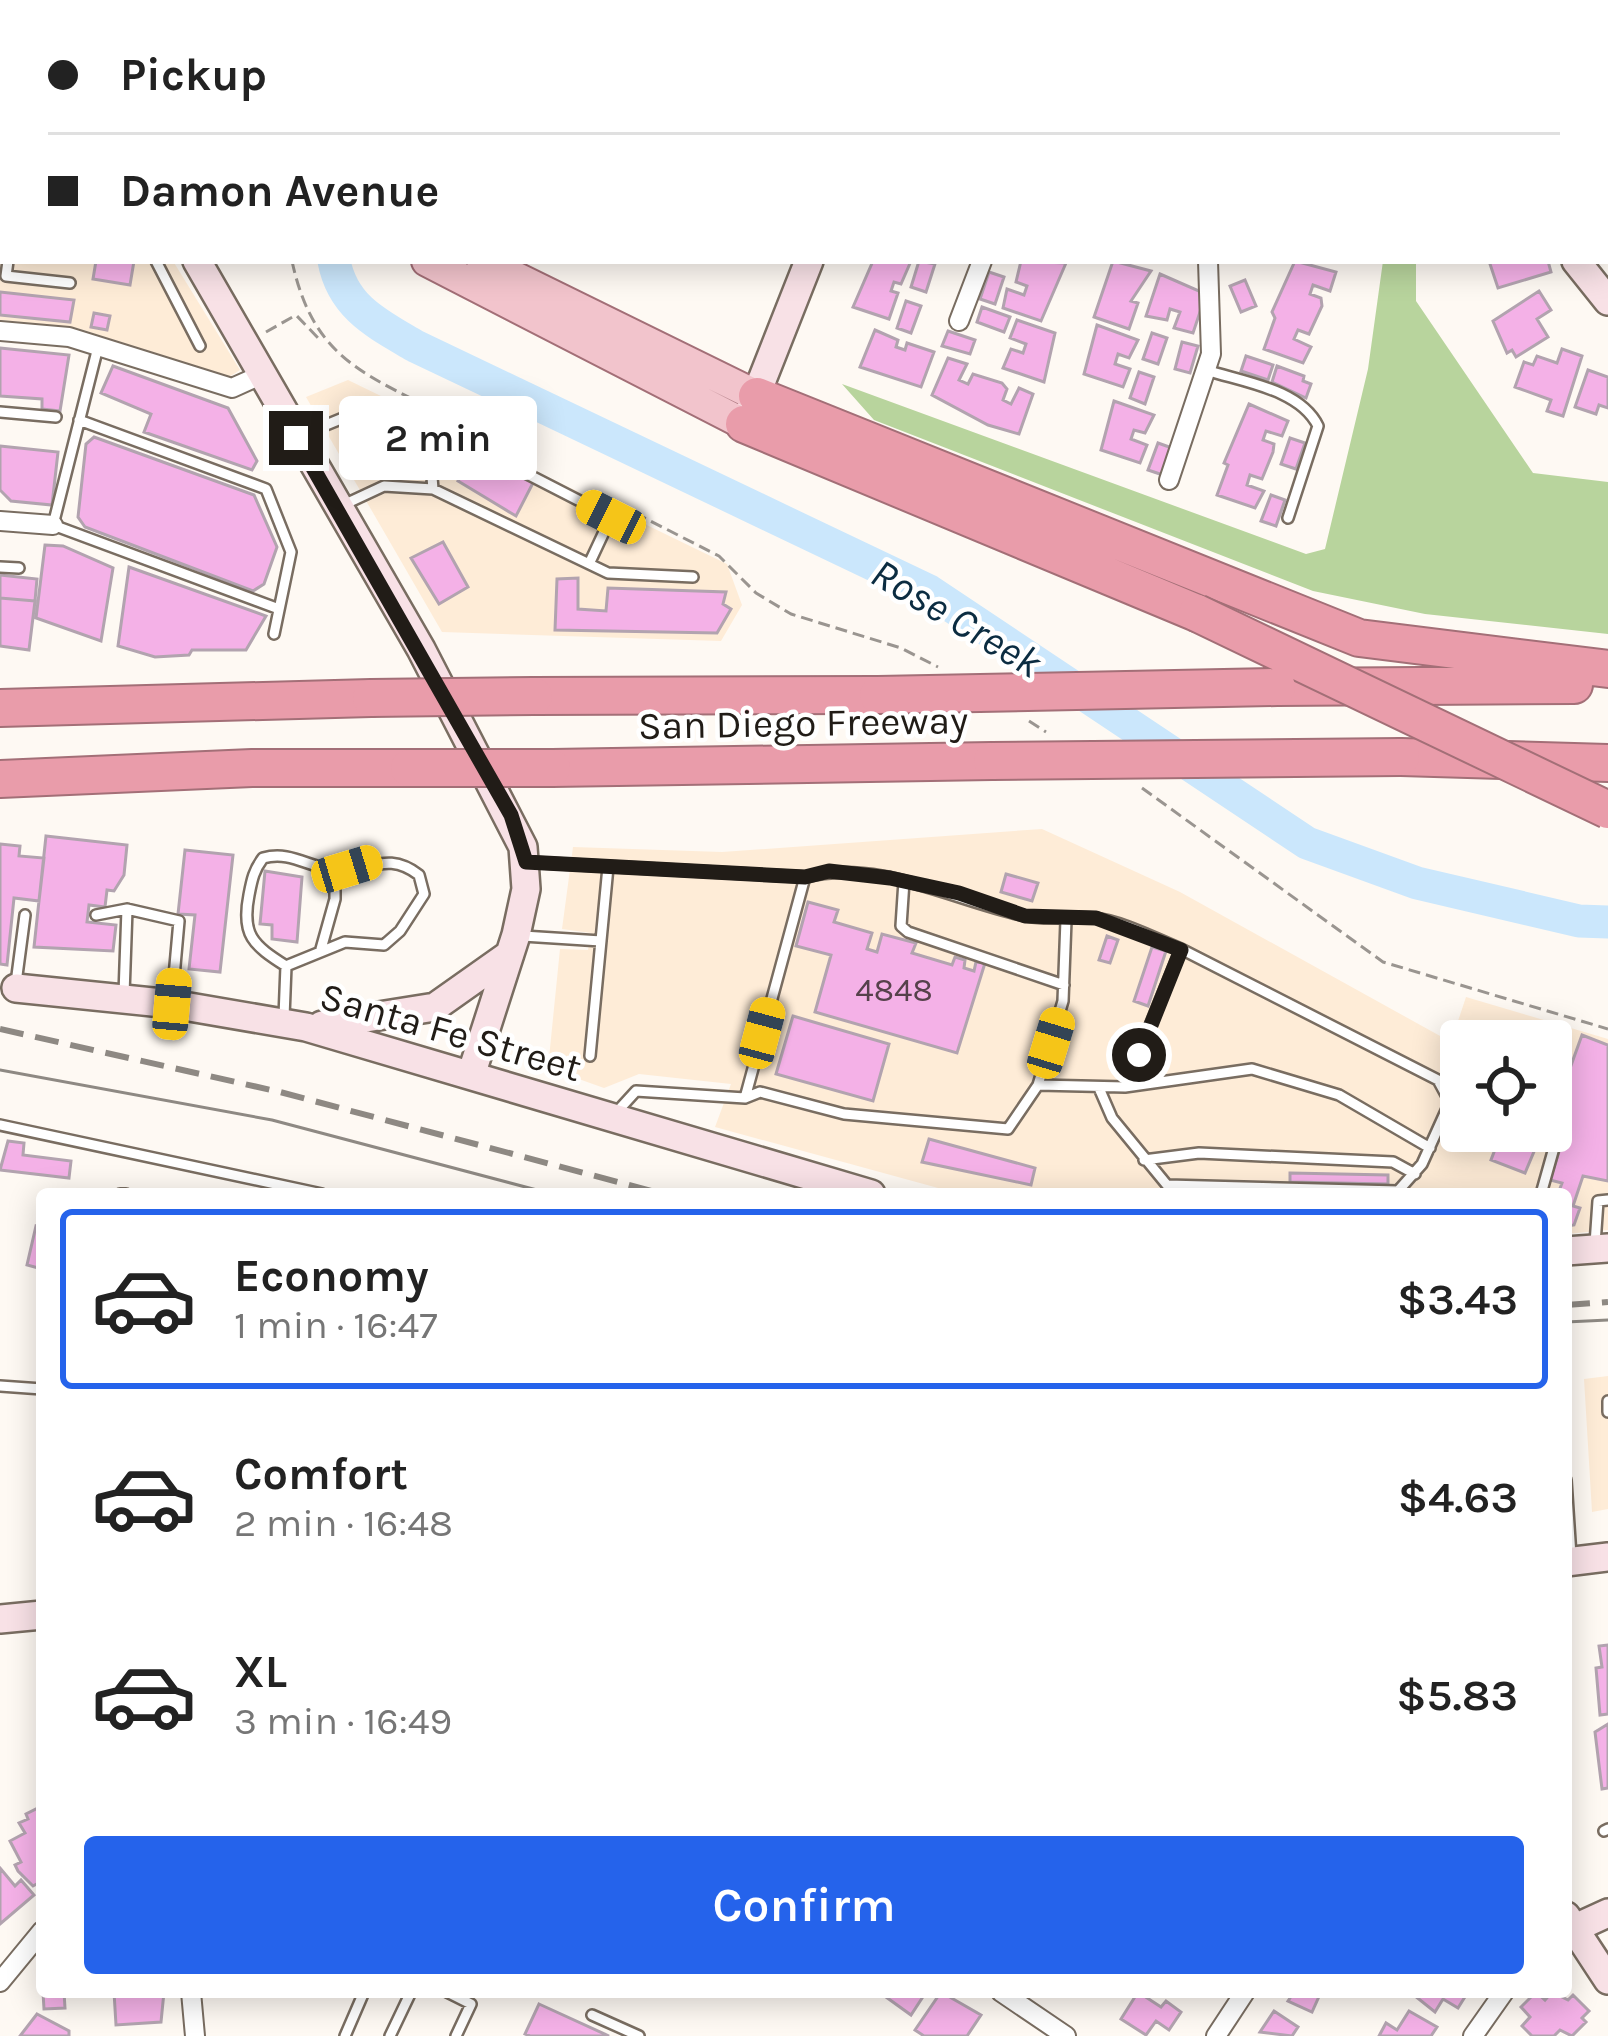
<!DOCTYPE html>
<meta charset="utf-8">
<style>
body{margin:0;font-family:Karla,sans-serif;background:#f6f6f6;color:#222;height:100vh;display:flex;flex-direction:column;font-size:45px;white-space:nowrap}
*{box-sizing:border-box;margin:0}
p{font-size:39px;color:#767676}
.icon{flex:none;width:66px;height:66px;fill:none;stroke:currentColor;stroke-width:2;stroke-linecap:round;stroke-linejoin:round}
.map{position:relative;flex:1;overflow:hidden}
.panel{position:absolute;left:36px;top:1188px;width:1536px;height:810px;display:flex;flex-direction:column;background:#fff;border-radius:12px;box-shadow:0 6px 30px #0003}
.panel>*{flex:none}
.guide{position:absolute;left:0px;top:0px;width:1608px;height:264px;box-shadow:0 6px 30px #0003;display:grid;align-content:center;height:264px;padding:0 48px;background:#fff}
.tools{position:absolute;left:1440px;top:1020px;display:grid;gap:24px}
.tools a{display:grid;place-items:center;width:132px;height:132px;border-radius:12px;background:#fff;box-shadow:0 6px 30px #0003;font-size:60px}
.end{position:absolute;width:54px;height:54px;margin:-27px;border:15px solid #211c17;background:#fff;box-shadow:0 0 0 6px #fff}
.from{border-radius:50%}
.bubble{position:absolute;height:84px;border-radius:12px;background:#fff;box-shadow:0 6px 30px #0003;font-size:39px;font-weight:600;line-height:84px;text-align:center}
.car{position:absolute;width:36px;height:72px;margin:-36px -18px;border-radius:15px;box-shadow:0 0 9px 3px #0007;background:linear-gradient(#f5c518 24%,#345 0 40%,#f5c518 0 76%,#345 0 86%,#f5c518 0)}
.guide b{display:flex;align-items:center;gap:42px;height:114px;font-size:45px}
.guide b+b{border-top:3px solid #e0e0e0}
.guide i{width:30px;height:30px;background:#222}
ul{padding:21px 0 0;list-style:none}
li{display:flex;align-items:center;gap:36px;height:180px;margin:0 24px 18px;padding:0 24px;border:6px solid transparent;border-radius:12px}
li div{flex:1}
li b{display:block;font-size:45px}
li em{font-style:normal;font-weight:600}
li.current{border-color:#2563eb}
li>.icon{width:108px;height:108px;stroke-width:1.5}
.button{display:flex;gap:24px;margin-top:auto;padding:24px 48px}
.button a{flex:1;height:138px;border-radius:12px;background:#2563eb;color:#fff;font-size:48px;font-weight:600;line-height:138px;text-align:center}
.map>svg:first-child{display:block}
</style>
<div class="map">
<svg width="1608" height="2036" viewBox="0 0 1608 2036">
<rect width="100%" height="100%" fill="#fef9f3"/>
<path fill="#feecd7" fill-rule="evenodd" d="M0,107L3,261H173L240,370L229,377L77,328L0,320Z
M348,380L727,564L742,605L721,641L442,632L306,397Z
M1042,829L1180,892L1451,1042L1466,997L1608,1039V1230L1566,1234V1194H960L715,1127L731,1084L639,1074L604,1088L548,1068L560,949L588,950L591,933L562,929L573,847L722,852ZM1461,1041H1551V1131H1461Z
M1608,1376V1509L1592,1512L1584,1379Z"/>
<path fill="#b8d49d" d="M1383,261H1416V301L1533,473L1608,482V634L1425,614L1313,591L874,420L842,384L1306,554L1325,549L1368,369Z"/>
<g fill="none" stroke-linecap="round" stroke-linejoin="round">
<path stroke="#cbe7fc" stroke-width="33" d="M315,0V3
M334,261C343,308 378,324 415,346L929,591L1307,843L1417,883L1579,921L1608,922"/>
</g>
<path fill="#f4b1e7" stroke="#b2a3af" stroke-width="3" d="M96,261H134L130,285L93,279Z
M873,261H911L901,284L894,282L891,291L898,293L889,319L853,307Z
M919,261L935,264L926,292L911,287Z
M1021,261L1066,263L1041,321L1003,308L1007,289L1024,295L1027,286L1016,282Z
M1113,261L1151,271L1131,301L1138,303L1129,329L1094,317Z
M1295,261L1336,272L1330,291L1313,285L1310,294L1321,298L1322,306L1309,334L1298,330L1294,339L1311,347L1303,363L1264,349L1275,318L1272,312Z
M1489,261H1548L1551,272L1498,288Z
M989,272L1004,277L995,304L980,299Z
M1160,274L1206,294L1193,333L1174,328L1180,312L1170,309L1167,320L1146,316Z
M1245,280L1256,306L1241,312L1230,286Z
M1539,291L1551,310L1537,319L1548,337L1516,357L1512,350L1507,353L1493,321Z
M0,292L74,300L70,322L0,315Z
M906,301L921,306L911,333L897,328Z
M982,307L1010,317L1004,332L977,322Z
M94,313L110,316L107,330L91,327Z
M1017,320L1055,333L1044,382L1003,368L1011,349L1023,353L1026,344L1010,338Z
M1097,325L1138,340L1129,358L1118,354L1115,364L1130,369L1123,387L1084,374Z
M875,330L898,340L896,347L905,350L907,343L934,352L921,387L860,367Z
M948,331L975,340L970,354L942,346Z
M1152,333L1167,338L1158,364L1143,359Z
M1182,342L1198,346L1190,373L1175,369Z
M0,348L69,355L60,411L42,409V399L0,396Z
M1562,349L1582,356L1563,416L1547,411L1551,400L1515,387L1524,362L1533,365L1537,356L1557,363Z
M1246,356L1273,365L1268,380L1241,371Z
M948,358L967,364L959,380L968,384L973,374L1002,383L1007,389L1003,400L1011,404L1019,388L1033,394L1019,434L988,425L932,395Z
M113,366L228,408L257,461L252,470L144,432L151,414L101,393Z
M1277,366L1304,376L1303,381L1311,384L1306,398L1272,382Z
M1588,370L1608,377V408L1599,405L1596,414L1575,407Z
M1139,372L1154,377L1145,404L1130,398Z
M1114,401L1154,415L1145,433L1134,430L1131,439L1147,445L1140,463L1101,450Z
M1249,404L1288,421L1282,436L1266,431L1263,440L1274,444L1273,452L1262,479L1250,475L1247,485L1264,491L1255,508L1217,495L1228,465L1224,463Z
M94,437L254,495L277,547L264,584L253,591L85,527L78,517L86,444Z
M1290,438L1305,443L1296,469L1281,464Z
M1158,443L1172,448L1163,475L1148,470Z
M0,446L58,452L52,505L11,501L0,490Z
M474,452L535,479L516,516L458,481Z
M1271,495L1285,500L1276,526L1261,521Z
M443,542L468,587L439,604L411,558Z
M45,545L63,546L113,568L101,641L36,618Z
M129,567L266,616L246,650H192L189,655L155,657L118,646Z
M0,575L37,579L35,601L0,598Z
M578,578V609L606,611L608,588L726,592L723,604L731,609L717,633L555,630L557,579Z
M0,598L35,601L29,650L0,646Z
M46,836L127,845L124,875L114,891L107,890L105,907L89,905L87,922L116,925L113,951L34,947Z
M0,844L20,846L19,856L44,858L39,901L14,898L7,965L0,964Z
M185,850L233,855L220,972L189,969L195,915L178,914Z
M265,871L302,877L297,942L272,939V925L260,924Z
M1006,874L1038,883L1032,901L1001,892Z
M808,902L838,910L834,922L872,933L867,949L877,952L882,934L916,943L912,953L952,965L955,957L965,960L964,968L974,971L976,962L985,963L957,1053L815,1012L831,955L796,946Z
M1107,936L1118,940L1110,963L1099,960Z
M1152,947L1166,951L1148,1006L1134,1001Z
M793,1016L889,1044L873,1101L776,1074Z
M1582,1035L1608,1045V1181L1583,1176L1573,1206L1580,1208L1574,1225L1567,1226L1566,1194H1558L1562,1183L1550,1180L1568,1123L1551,1115V1089L1559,1067L1569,1071Z
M1502,1131L1538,1142L1525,1173L1491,1160Z
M929,1139L1035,1168L1031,1185L922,1162Z
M8,1141L24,1143L23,1155L71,1161L69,1178L0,1170Z
M1290,1173L1388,1175V1184L1290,1182Z
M36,1226L42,1228V1269L27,1265Z
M1608,1645V1714L1600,1715L1596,1668L1602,1667L1599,1646Z
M1608,1724V1788L1602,1789L1595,1732Z
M42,1806V1881L33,1886L18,1871L15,1865L21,1862L10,1841L25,1833L19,1823L28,1819L26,1814Z
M0,1868L15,1886L21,1880L34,1895L0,1924Z
M43,1992H64L65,2008L44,2009Z
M114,1992H164L161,2022L116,2025Z
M879,1992H926L911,2015Z
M941,1992L981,2015L967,2036H924L915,2030Z
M1138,1992L1161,2007L1166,2001L1181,2012L1169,2030L1156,2021L1146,2035L1121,2019Z
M1294,1992H1321L1312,2012L1288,2001Z
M1410,1992H1468L1458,2008L1443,1999L1435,2012Z
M1536,1992L1545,2000L1552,1992L1568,2000L1573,1995L1589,2011L1582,2018L1586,2022L1572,2036L1560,2030L1554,2036H1532L1522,2026L1530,2017L1521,2007Z
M539,2004L609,2036H530L525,2034Z
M1274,2011L1298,2027L1292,2036L1260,2032Z
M1409,2011L1437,2027L1431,2036H1379L1386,2023L1397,2030Z
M37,2014L69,2031V2036H20Z"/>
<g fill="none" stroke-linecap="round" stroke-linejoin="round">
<defs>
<path id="lane" d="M175,0L183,3
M83,3L84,0
M0,201L3,180
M8,261L6,276L70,283
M156,261L200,346
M98,347L53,525L279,609
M1206,370C1243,382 1300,389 1318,426L1288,518
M0,412L56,417
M79,420L266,489L291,552L274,634
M304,434L348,416L404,437L430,453
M430,453L455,437L611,517L589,564
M430,453L433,489
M341,506L384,486L433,489L608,573L693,577
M0,567L19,568
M526,862L805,877C879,859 950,899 1021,915C1046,921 1070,916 1094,918C1122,921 1156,939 1181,949L1125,1087L1038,1085L1008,1129L844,1114L760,1092L745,1098L636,1091L614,1115
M904,881L901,926L908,932L1064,985
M96,915L127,909L179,921L172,999
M523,936L601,941
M321,949L335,899V870
M16,983L25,915
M124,994L127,909
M284,1017L286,966C253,945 241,935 249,895C252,879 254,870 263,858C292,850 310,869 337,870C370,871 388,851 419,875L424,894L400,931L384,945L345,942L286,966
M590,1056L608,867
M1038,1085L1063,1001L1066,920
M1125,1087L1252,1069L1339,1095L1430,1148
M1099,1088L1112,1118L1167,1185L1398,1191L1422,1164L1450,1102L1438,1080L1181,949
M745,1098L805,877
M0,1125L322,1194
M1144,1160L1199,1153L1393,1162L1415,1174
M120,1194H126
M1541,1194L1559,1130
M1595,1244L1598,1201L1608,1200
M0,1386L42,1389
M1608,1401V1412
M1566,1480L1571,1556
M1604,1831L1608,1829
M447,1992L471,2004L456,2036
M592,2015L639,2036
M345,2036L364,1992
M390,2036L411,1992"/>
<path id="street" d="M503,0L504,3
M732,3L733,0
M1258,3L1259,0
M959,321L982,261
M0,331L69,337L232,388L261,375
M1169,480L1211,354L1208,261
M0,521L53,525
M0,1982L42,1931
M191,1992L195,2036
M1001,1992L1066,2036
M1216,2036L1245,1992
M1473,2036L1504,1992"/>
<path id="secondary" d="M897,3L898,0
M1605,43L1608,36
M197,261L421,649L523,847L526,889L516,935L472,1072
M1576,261L1608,301
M749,413L809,261
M16,988L172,1004L306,1027L871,1194
M322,1025L435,1007L510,954
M1566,1251L1608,1248
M1566,1562L1608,1557
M0,1619L42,1615
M1566,1916L1608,1980
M1573,1929L1608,1913"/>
<path id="primary" d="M0,75L3,77
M427,261L744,424
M482,261L757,396"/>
<path id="highway" d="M757,396L1359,638L1608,669
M744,424L1197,613
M1277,687L1574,685
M534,696L878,695
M0,708L371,698
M1401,757L1608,763
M552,768L992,761
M0,779L252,768H409"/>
</defs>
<use href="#lane" stroke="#796d61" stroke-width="14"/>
<use href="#street" stroke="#796d61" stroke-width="22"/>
<use href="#secondary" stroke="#796d61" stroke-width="32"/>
<use href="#primary" stroke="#a36f77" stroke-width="34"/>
<use href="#highway" stroke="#a36f77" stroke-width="40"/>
<path stroke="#9a9590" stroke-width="3" stroke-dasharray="12 6" stroke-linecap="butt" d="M258,0V3
M292,261C314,364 371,376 456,421
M266,332L296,315L320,340
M619,505L719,556L756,593L791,614L901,648L938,667
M1029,721L1046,732
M1142,788L1383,962L1608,1029"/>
<use href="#lane" stroke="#fff" stroke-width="9"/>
<use href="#street" stroke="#fff" stroke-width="18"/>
<use href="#secondary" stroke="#f8e1e6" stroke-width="27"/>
<use href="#primary" stroke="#f2c4cc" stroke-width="30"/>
<use href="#highway" stroke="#e99caa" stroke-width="36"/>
<path stroke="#8e8983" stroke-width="3" d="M0,1070L272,1120L552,1194
M1566,1322L1608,1320"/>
<path stroke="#8e8983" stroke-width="6" stroke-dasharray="24 12" stroke-linecap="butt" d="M0,1029L280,1092L663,1194
M1566,1305L1608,1302"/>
<defs>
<path id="highway-bridge" d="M1197,613L1608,810
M878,695L1277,687
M371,698L534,696
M992,761L1401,757
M409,768H552"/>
</defs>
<use href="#highway-bridge" stroke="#a36f77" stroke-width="40" stroke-linecap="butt"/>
<use href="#highway-bridge" stroke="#e99caa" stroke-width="36"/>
</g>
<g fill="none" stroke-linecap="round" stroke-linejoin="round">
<path stroke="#211c17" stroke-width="15" d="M296,438L511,815L526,862L805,877L829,871L890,878L959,893L1025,916L1096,918L1181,950L1139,1055"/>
</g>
<g text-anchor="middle" stroke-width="9" stroke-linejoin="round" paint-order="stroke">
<g font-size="33" fill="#56414b">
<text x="894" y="1001">4848</text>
</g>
<g font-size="39" fill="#211c17" stroke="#fff">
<text transform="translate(803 722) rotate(-1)" y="14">San Diego Freeway</text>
<text transform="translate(451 1031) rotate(16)" y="14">Santa Fe Street</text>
</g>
<g font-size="42" font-style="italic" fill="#0b2c41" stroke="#fff">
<text transform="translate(957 617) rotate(31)" y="15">Rose Creek</text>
</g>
</g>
</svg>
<div class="tools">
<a><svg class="icon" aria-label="locate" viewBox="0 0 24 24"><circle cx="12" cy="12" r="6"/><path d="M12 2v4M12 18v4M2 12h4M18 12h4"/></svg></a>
</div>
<i class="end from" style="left:1139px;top:1055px"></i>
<i class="end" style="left:296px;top:438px"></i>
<div class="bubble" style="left:339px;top:396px;width:198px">2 min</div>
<i class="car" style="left:611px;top:517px;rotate:297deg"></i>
<i class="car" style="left:347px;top:869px;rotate:73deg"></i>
<i class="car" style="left:172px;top:1004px;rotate:5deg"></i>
<i class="car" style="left:762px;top:1033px;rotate:15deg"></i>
<i class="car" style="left:1051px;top:1043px;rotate:17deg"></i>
<div class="guide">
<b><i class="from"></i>Pickup</b>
<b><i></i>Damon Avenue</b>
</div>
<section class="panel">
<ul>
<li class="current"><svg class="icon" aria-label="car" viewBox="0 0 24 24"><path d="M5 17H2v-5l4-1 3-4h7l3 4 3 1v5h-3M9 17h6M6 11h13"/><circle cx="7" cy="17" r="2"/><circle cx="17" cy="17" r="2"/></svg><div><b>Economy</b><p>1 min · 16:47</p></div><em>$3.43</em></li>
<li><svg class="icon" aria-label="car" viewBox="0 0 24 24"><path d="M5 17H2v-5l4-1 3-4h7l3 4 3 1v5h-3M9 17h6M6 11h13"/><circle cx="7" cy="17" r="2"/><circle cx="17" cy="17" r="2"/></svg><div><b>Comfort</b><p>2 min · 16:48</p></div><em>$4.63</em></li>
<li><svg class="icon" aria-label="car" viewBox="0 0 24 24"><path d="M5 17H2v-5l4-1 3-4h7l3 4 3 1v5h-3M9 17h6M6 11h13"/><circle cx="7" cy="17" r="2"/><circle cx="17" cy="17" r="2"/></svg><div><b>XL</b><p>3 min · 16:49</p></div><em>$5.83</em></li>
</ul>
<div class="button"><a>Confirm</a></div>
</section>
</div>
